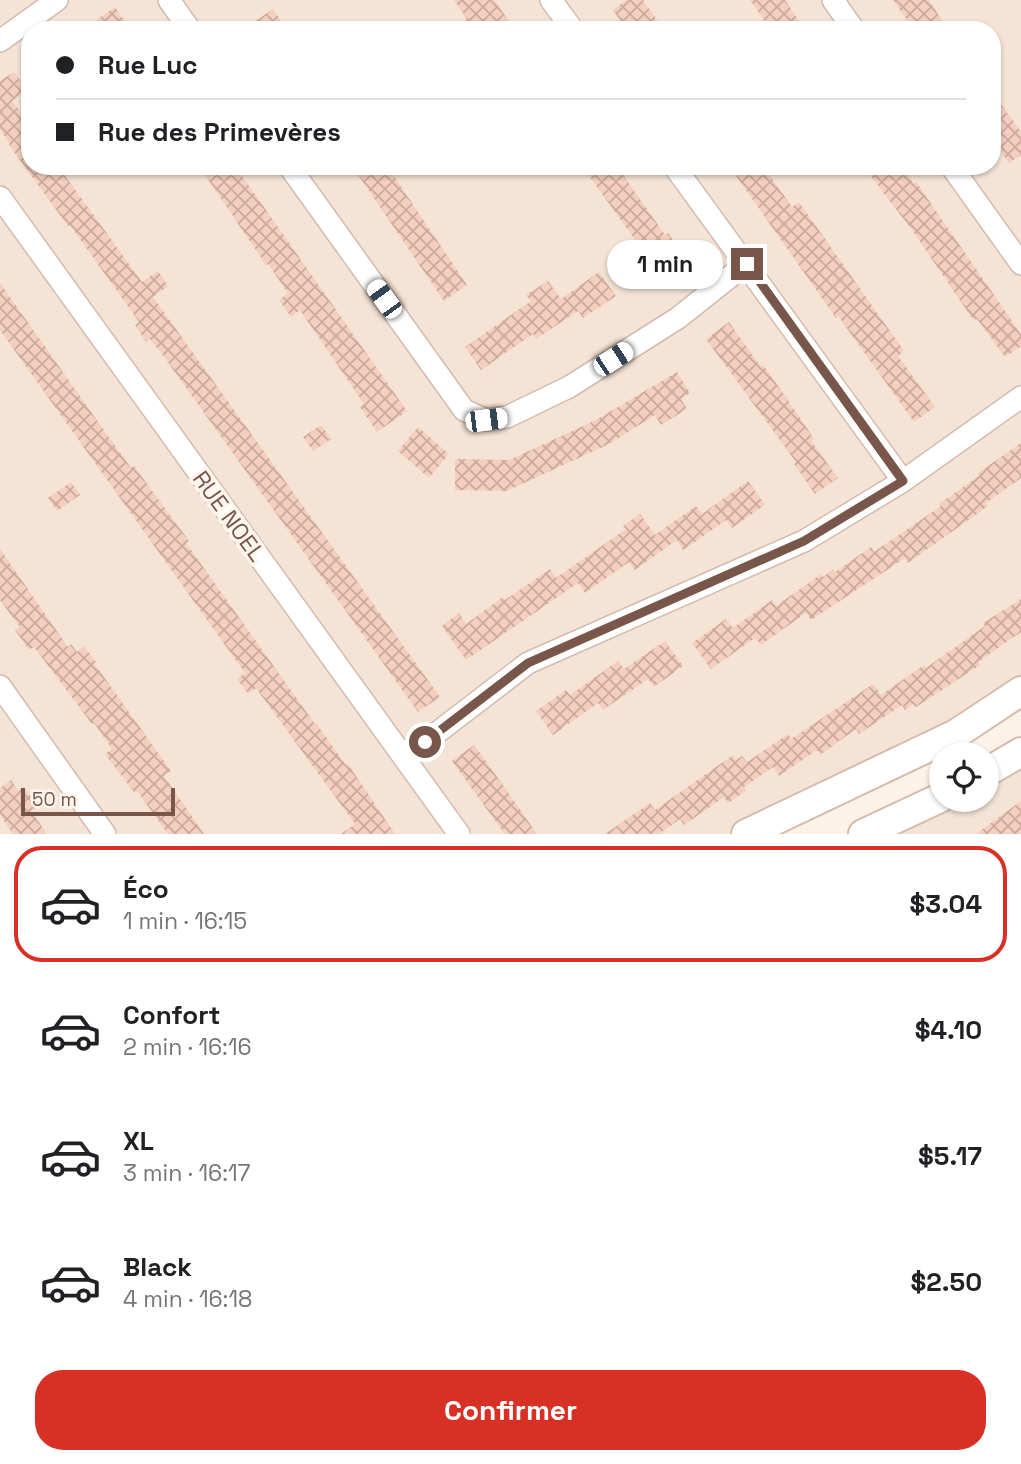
<!DOCTYPE html>
<html lang="fr">
<meta charset="utf-8">
<style>
body{margin:0;font-family:"Space Grotesk",sans-serif;background:#f6f6f6;color:#202124;height:100vh;display:flex;flex-direction:column;font-size:26px;white-space:nowrap}
*{box-sizing:border-box;margin:0}
p{font-size:23px;color:#757577}
.icon{flex:none;width:38px;height:38px;fill:none;stroke:currentColor;stroke-width:2;stroke-linecap:round;stroke-linejoin:round}
.map{position:relative;height:834px;overflow:hidden}
.side{display:flex;flex-direction:column;background:#fff;flex:1}
.side>*{flex:none}
.guide{position:absolute;left:21px;top:21px;width:980px;height:154px;border-radius:28px;box-shadow:0 2px 5px #0004;display:grid;align-content:center;height:154px;padding:0 35px;background:#fff}
.fabs{position:absolute;left:929px;top:742px;display:grid;gap:14px}
.fabs a{display:grid;place-items:center;width:70px;height:70px;border-radius:50%;background:#fff;box-shadow:0 2px 5px #0004;font-size:35px}
.scale{position:absolute;left:21px;bottom:18px;width:154px;box-sizing:border-box;padding-left:7px;border:4px solid #78564a;border-top:0;font-size:19px;line-height:24px;white-space:nowrap;color:#78564a;-webkit-text-stroke:5px #fff7ee;paint-order:stroke}
.end{position:absolute;width:32px;height:32px;margin:-16px;border:9px solid #78564a;background:#fff;box-shadow:0 0 0 4px #fff}
.from{border-radius:50%}
.bubble{position:absolute;height:49px;border-radius:24px;background:#fff;box-shadow:0 2px 5px #0004;font-size:23px;font-weight:600;line-height:49px;text-align:center}
.car{position:absolute;width:21px;height:42px;margin:-21px -10px;border-radius:9px;box-shadow:0 0 5px 2px #0007;background:linear-gradient(#fff 24%,#345 0 40%,#fff 0 76%,#345 0 86%,#fff 0)}
.guide b{display:flex;align-items:center;gap:24px;height:66px;font-size:26px}
.guide b+b{border-top:2px solid #e0e0e0}
.guide i{width:18px;height:18px;background:#202124}
ul{padding:12px 0 0;list-style:none}
li{display:flex;align-items:center;gap:21px;height:116px;margin:0 14px 10px;padding:0 21px;border:4px solid transparent;border-radius:28px}
li div{flex:1}
li b{display:block;font-size:26px}
li em{font-style:normal;font-weight:600}
li.on{border-color:#d93025}
li>.icon{width:63px;height:63px;stroke-width:1.5}
.primary-button{display:flex;gap:14px;margin-top:auto;padding:14px 35px}
.primary-button a{flex:1;height:80px;border-radius:28px;background:#d93025;color:#fff;font-size:28px;font-weight:600;line-height:80px;text-align:center}
.map>svg:first-child{display:block}
</style>
<div class="map">
<svg width="1021" height="834" viewBox="0 0 1021 834">
<defs>
<pattern id="building-cross-hatch" width="8" height="8" patternUnits="userSpaceOnUse" patternTransform="scale(1.75)"><rect width="8" height="8" fill="#f4cebe"/><path d="M0 0l8 8M0 8l8-8" fill="none" stroke="#caaa9c"/></pattern>
</defs>
<rect width="100%" height="100%" fill="#fdf2e7"/>
<path fill="#f5e4d5" fill-rule="evenodd" d="M0,0H1021V691L746,834H0ZM30,30H992V166H30Z
M1021,752V834H863L942,800H987V772Z"/>
<path fill="url(#building-cross-hatch)" d="M454,0H494L509,21L497,30H452L467,19Z
M626,0H643L664,30H627L613,10Z
M750,0H785L805,30H771Z
M893,0H929L948,30H914Z
M115,7L131,30H82Z
M273,9L287,30H242Z
M14,72L27,90L12,101L30,125V166H58L142,282L158,271L168,286L153,297L440,697L418,712L162,354L150,339L146,342L135,325L139,322L70,225L68,226L9,145L10,144L0,129V81Z
M992,92L1021,132V155L1009,163L992,140Z
M199,166H235L407,411L377,432L360,407L364,404L300,310L291,317L279,300L288,293L268,264L266,265Z
M352,166H387L467,285L444,301Z
M582,166H617L665,235L668,233L688,263L664,280Z
M729,166H763L792,207L799,202L904,351L898,356L935,407L914,422L838,316L836,318Z
M863,166H901L914,184L916,182L1021,334V346L1005,357L977,319L974,321L912,230Z
M599,272L616,296L583,318L578,311L536,339L533,334L481,370L465,347L531,301L526,295L548,281L561,299Z
M0,283L101,426L131,468L134,466L189,541L186,543L315,724L316,723L346,765L348,764L395,834H341L355,824L256,688L248,694L237,679L245,673L0,330Z
M729,322L761,367L763,365L786,397L814,439L811,441L838,478L815,494L794,464L796,462L706,339Z
M677,372L690,393L681,399L687,409L661,425L655,415L609,444L507,491L455,490V459L509,460L594,421Z
M321,425L331,439L313,451L303,437Z
M418,427L449,454L429,478L398,451Z
M1021,443V478L986,503L988,506L908,563L905,558L811,620L806,613L761,645L755,638L711,669L692,643L726,619L733,628L772,600L776,606L821,574L823,577L833,569L835,572L871,547L874,552L941,506L939,504L980,475L978,473Z
M748,481L765,505L732,528L726,520L683,550L677,540L635,570L629,562L585,593L578,583L466,660L442,626L459,613L466,624L503,597L505,600L550,569L556,578L626,529L623,526L640,514L655,535L696,506L702,514Z
M71,482L80,495L57,511L48,498Z
M0,549L68,647L71,644L77,652L84,646L96,662L94,663L171,771L164,776L204,834H168L137,791L134,792L105,754L112,749L94,723L92,724L34,647L29,650L15,630L20,627L0,600Z
M1021,599V632L978,662L980,665L916,707L913,704L905,710L902,705L859,734L856,729L820,755L817,750L779,776L773,767L744,787L746,791L728,803L724,797L684,825L680,819L659,834H605L650,803L655,810L733,755L736,760L742,756L747,762L788,734L791,739L873,684L881,695L924,665L926,668L985,626L983,623Z
M665,641L683,666L654,687L648,679L603,710L598,703L553,735L536,711L566,690L570,695L618,661L624,669Z
M474,745L503,785L537,834H505L475,793L452,761Z
M11,780L18,791L24,787L38,807L31,811L47,834H13L0,815V788Z
M1021,801V834H976Z"/>
<g fill="none" stroke-linecap="round" stroke-linejoin="round">
<defs>
<path id="street" d="M169,0L190,30
M551,0L573,30
M833,0L854,30
M0,41L57,0
M289,166L464,410L486,420L507,417L569,387L678,318L746,264
M674,166L903,481
M951,166L1021,264
M0,197L459,834
M0,686L105,834
M404,758L528,663L804,541L903,481L1021,397"/>
<path id="secondary" d="M987,772L1021,752
M746,834L956,734L1021,691
M863,834L942,797"/>
</defs>
<use href="#street" stroke="#d2bbaf" stroke-width="24"/>
<use href="#secondary" stroke="#d5bbac" stroke-width="32"/>
<use href="#street" stroke="#fff" stroke-width="21"/>
<use href="#secondary" stroke="#fff" stroke-width="28"/>
</g>
<g fill="none" stroke-linecap="round" stroke-linejoin="round">
<path stroke="#78564a" stroke-width="9" d="M425,742L528,663L804,541L903,481L747,264"/>
</g>
<g text-anchor="middle" stroke-width="7" stroke-linejoin="round" paint-order="stroke">
<g font-size="23" fill="#78564a" stroke="#fff7ee">
<text transform="translate(229 516) rotate(54)" y="8">RUE NOEL</text>
</g>
</g>
</svg>
<div class="fabs">
<a><svg class="icon" aria-label="locate" viewBox="0 0 24 24"><circle cx="12" cy="12" r="6"/><path d="M12 2v4M12 18v4M2 12h4M18 12h4"/></svg></a>
</div>
<div class="scale">50 m</div>
<i class="end from" style="left:425px;top:742px"></i>
<i class="end" style="left:747px;top:264px"></i>
<div class="bubble" style="left:607px;top:240px;width:116px">1 min</div>
<i class="car" style="left:384px;top:299px;rotate:324deg"></i>
<i class="car" style="left:613px;top:359px;rotate:57deg"></i>
<i class="car" style="left:486px;top:420px;rotate:83deg"></i>
<div class="guide">
<b><i class="from"></i>Rue Luc</b>
<b><i></i>Rue des Primevères</b>
</div>
</div>
<section class="side">
<ul>
<li class="on"><svg class="icon" aria-label="car" viewBox="0 0 24 24"><path d="M5 17H2v-5l4-1 3-4h7l3 4 3 1v5h-3M9 17h6M6 11h13"/><circle cx="7" cy="17" r="2"/><circle cx="17" cy="17" r="2"/></svg><div><b>Éco</b><p>1 min · 16:15</p></div><em>$3.04</em></li>
<li><svg class="icon" aria-label="car" viewBox="0 0 24 24"><path d="M5 17H2v-5l4-1 3-4h7l3 4 3 1v5h-3M9 17h6M6 11h13"/><circle cx="7" cy="17" r="2"/><circle cx="17" cy="17" r="2"/></svg><div><b>Confort</b><p>2 min · 16:16</p></div><em>$4.10</em></li>
<li><svg class="icon" aria-label="car" viewBox="0 0 24 24"><path d="M5 17H2v-5l4-1 3-4h7l3 4 3 1v5h-3M9 17h6M6 11h13"/><circle cx="7" cy="17" r="2"/><circle cx="17" cy="17" r="2"/></svg><div><b>XL</b><p>3 min · 16:17</p></div><em>$5.17</em></li>
<li><svg class="icon" aria-label="car" viewBox="0 0 24 24"><path d="M5 17H2v-5l4-1 3-4h7l3 4 3 1v5h-3M9 17h6M6 11h13"/><circle cx="7" cy="17" r="2"/><circle cx="17" cy="17" r="2"/></svg><div><b>Black</b><p>4 min · 16:18</p></div><em>$2.50</em></li>
</ul>
<div class="primary-button"><a>Confirmer</a></div>
</section>
